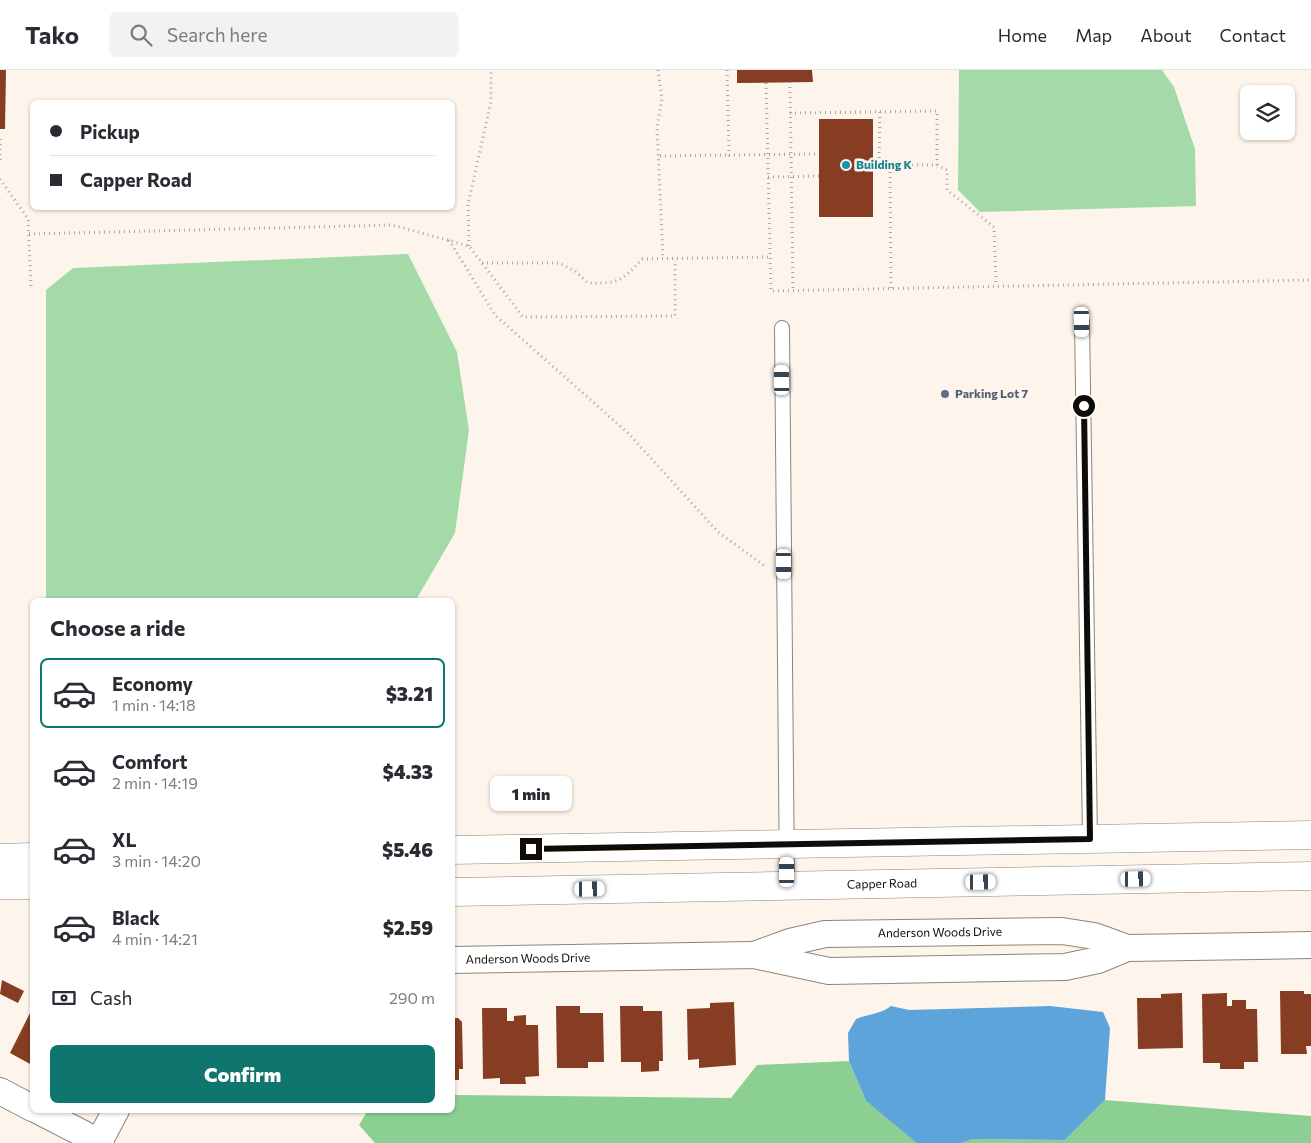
<!DOCTYPE html>
<meta charset="utf-8">
<style>
body{margin:0;font-family:Commissioner,sans-serif;background:#f2f2f3;color:#2b2b33;height:100vh;display:flex;flex-direction:column;font-size:19px;white-space:nowrap}
*{box-sizing:border-box;margin:0}
p{font-size:16px;color:#7c7c81}
.icon{flex:none;width:28px;height:28px;fill:none;stroke:currentColor;stroke-width:2;stroke-linecap:round;stroke-linejoin:round}
.map{position:relative;flex:1;overflow:hidden}
.panel{position:absolute;left:30px;top:528px;width:425px;height:515px;display:flex;flex-direction:column;background:#fff;border-radius:8px;box-shadow:0 1px 4px #0004}
.panel>*{flex:none}
.guide{position:absolute;left:30px;top:30px;width:425px;height:110px;border-radius:8px;box-shadow:0 1px 4px #0004;display:grid;align-content:center;height:110px;padding:0 20px;background:#fff}
.fabs{position:absolute;left:1240px;top:15px;display:grid;gap:10px}
.fabs a{display:grid;place-items:center;width:55px;height:55px;border-radius:8px;background:#fff;box-shadow:0 1px 4px #0004;font-size:25px}
.end{position:absolute;width:22px;height:22px;margin:-11px;border:6px solid #0f0b06;background:#fff;box-shadow:0 0 0 2px #fff}
.from{border-radius:50%}
.bubble{position:absolute;height:35px;border-radius:8px;background:#fff;box-shadow:0 1px 4px #0004;font-size:16px;font-weight:800;line-height:35px;text-align:center}
.car{position:absolute;width:15px;height:30px;margin:-15px -8px;border-radius:6px;box-shadow:0 0 4px 1px #0007;background:linear-gradient(#fff 24%,#345 0 40%,#fff 0 76%,#345 0 86%,#fff 0)}
.guide b{display:flex;align-items:center;gap:18px;height:48px;font-size:19px}
.guide b+b{border-top:1px solid #e1e1e2}
.guide i{width:12px;height:12px;background:#2b2b33}
ul{padding:0;list-style:none}
li{display:flex;align-items:center;gap:15px;height:70px;margin:0 10px 8px;padding:0 10px;border:2px solid transparent;border-radius:8px}
li div{flex:1}
li b{display:block;font-size:19px}
li em{font-style:normal;font-weight:800}
li.active{border-color:#0f766e}
li>.icon{width:45px;height:45px;stroke-width:1.5}
h2{padding:0 20px;font-size:22px;line-height:60px}
.pay{display:flex;align-items:center;gap:12px;height:55px;padding:0 20px;font-size:19px}
.pay p{margin-inline-start:auto}
.primary-button{display:flex;gap:10px;margin-top:auto;padding:10px 20px}
.primary-button a{flex:1;height:58px;border-radius:8px;background:#0f766e;color:#fff;font-size:20px;font-weight:800;line-height:58px;text-align:center}
header{display:flex;align-items:center;gap:30px;box-sizing:border-box;height:70px;padding:0 25px;background:#fff;border-bottom:1px solid #e1e1e2}
header strong{font-size:24px}
nav{display:flex;gap:28px;margin-inline-start:auto;font-size:18px}
.search{width:350px;height:45px;background:#f2f2f3;display:flex;align-items:center;gap:12px;box-sizing:border-box;padding:0 18px;border-radius:8px;color:#7c7c81;font-size:19px}
.map>svg:first-child{display:block}
</style>
<header>
<strong>Tako</strong>
<div class="search"><svg class="icon" aria-label="search" viewBox="0 0 24 24"><circle cx="10" cy="10" r="6"/><path d="M15 15l6 6"/></svg>Search here</div>
<nav><a>Home</a><a>Map</a><a>About</a><a>Contact</a></nav>
</header>
<div class="map">
<svg width="1311" height="1073" viewBox="0 0 1311 1073">
<rect width="100%" height="100%" fill="#fdf5ec"/>
<path fill="#a3daa8" d="M959,0H1162L1174,17L1195,79L1196,136L980,142L958,120Z
M408,184L457,282L469,360L455,463L416,530H46V220L73,198Z"/>
<path fill="#8ccf93" d="M849,991L866,1031L918,1073H375L359,1055L368,1040H452L453,1025L731,1028L757,995Z
M1105,1030L1311,1046V1073H961L973,1069L1065,1070Z"/>
<path fill="#5ca4da" d="M891,936L909,940L1050,936L1103,942L1110,958L1105,1030L1065,1070L973,1069L961,1073H917L866,1031L849,991L848,963L856,949C868,944 881,944 891,936Z"/>
<path fill="#863d23" d="M0,0H6L5,59H0Z
M737,0H812L813,12L737,13Z
M819,49H873V147H819Z
M2,910L24,921L18,933L0,924Z
M1280,921H1304V924H1311V976H1306L1307,984H1281Z
M1182,923L1183,978L1138,979L1137,928H1161V924Z
M1227,923V936H1232V930H1246V939H1257L1258,992H1244V999H1220V993H1203L1202,924Z
M734,932L736,995L699,998V989L688,990L687,939L710,938V933Z
M556,936H580V943H603L604,992H588V998H557Z
M620,936H643V941H662L663,991H659V1001L641,1002V992H621Z
M482,938H507V951H514V946L526,945V955H538L539,1006L525,1007L526,1014H500V1008L483,1009Z
M30,943L32,945V995L10,983Z
M452,948H458L462,952L463,999H459V1010H452Z"/>
<g fill="none" stroke-linecap="round" stroke-linejoin="round">
<defs>
<path id="service" d="M1082,252L1090,769
M782,258L787,815"/>
<g id="minor">
<path id="s1" d="M754,885L790,872L825,864L1062,861L1094,866L1127,878"/>
<path id="s2" d="M452,890L754,885L829,901L1065,897L1098,890L1127,878L1311,875"/>
<path d="M0,1021L32,1038"/>
<path d="M37,1040L101,1073"/>
<path d="M99,1072L116,1040"/>
</g>
<g id="tertiary">
<path d="M452,780L1311,765"/>
<path d="M0,788L32,787"/>
<path d="M0,815H32"/>
<path id="s3" d="M452,822L1311,806"/>
</g>
</defs>
<use href="#service" stroke="#908476" stroke-width="16"/>
<use href="#minor" stroke="#908476" stroke-width="28"/>
<use href="#tertiary" stroke="#908476" stroke-width="29"/>
<path stroke="#aca59d" stroke-width="3" stroke-dasharray="1 4" stroke-linecap="butt" d="M658,0L662,29L657,57L663,188
M727,0L729,85L819,84
M790,12L793,220
M766,13L771,221L1311,210
M880,42L879,94L890,95
M790,43L937,41V95
M0,69V91
M660,86L729,85
M768,107L819,106
M0,109L28,149L31,218
M29,164L392,155L469,176L523,247L675,246V190
M449,170L495,245L628,363L718,462L766,497
M469,176L468,134L491,32V0
M482,193H559L575,201L588,213C618,214 622,211 642,189L770,187
M891,218L890,95H937L947,100V120L994,157L996,216"/>
<use href="#service" stroke="#fff" stroke-width="14"/>
<use href="#minor" stroke="#fff" stroke-width="26"/>
<use href="#tertiary" stroke="#fff" stroke-width="28"/>
</g>
<g fill="none" stroke-linecap="round" stroke-linejoin="round">
<path stroke="#0f0b06" stroke-width="6" d="M531,779L1090,769L1084,336"/>
</g>
<circle fill="#0f9aa8" stroke="#fdf5ec" stroke-width="2" cx="846" cy="95" r="5"/>
<circle fill="#5c6f8a" stroke="#fdf5ec" stroke-width="2" cx="945" cy="324" r="5"/>
<g text-anchor="middle" stroke-width="5" stroke-linejoin="round" paint-order="stroke">
<g font-size="12" font-weight="bold" fill="#0d838f" stroke="#fdf5ec" text-anchor="start">
<text x="856" y="99">Building K</text>
</g>
<g font-size="12" font-weight="bold" fill="#4e5e75" stroke="#fdf5ec" text-anchor="start">
<text x="955" y="328">Parking Lot 7</text>
</g>
<g font-size="12" fill="#0f0b06" stroke="#fdf5ec">
<text dy="4" stroke="none"><textPath href="#s3" startOffset="430">Capper Road</textPath></text>
<text dy="4" stroke="none"><textPath href="#s1" startOffset="189">Anderson Woods Drive</textPath></text>
<text dy="4" stroke="none"><textPath href="#s2" startOffset="76">Anderson Woods Drive</textPath></text>
</g>
</g>
</svg>
<div class="fabs">
<a><svg class="icon" aria-label="layers" viewBox="0 0 24 24"><path d="M12 4l9 5-9 5-9-5zM3 14l9 5 9-5"/></svg></a>
</div>
<i class="end from" style="left:1084px;top:336px"></i>
<i class="end" style="left:531px;top:779px"></i>
<div class="bubble" style="left:490px;top:706px;width:82px">1 min</div>
<i class="car" style="left:1082px;top:252px;rotate:179deg"></i>
<i class="car" style="left:782px;top:310px;rotate:359deg"></i>
<i class="car" style="left:784px;top:494px;rotate:179deg"></i>
<i class="car" style="left:787px;top:802px;rotate:0deg"></i>
<i class="car" style="left:1136px;top:809px;rotate:89deg"></i>
<i class="car" style="left:981px;top:812px;rotate:89deg"></i>
<i class="car" style="left:590px;top:819px;rotate:89deg"></i>
<div class="guide">
<b><i class="from"></i>Pickup</b>
<b><i></i>Capper Road</b>
</div>
<section class="panel">
<h2>Choose a ride</h2>
<ul>
<li class="active"><svg class="icon" aria-label="car" viewBox="0 0 24 24"><path d="M5 17H2v-5l4-1 3-4h7l3 4 3 1v5h-3M9 17h6M6 11h13"/><circle cx="7" cy="17" r="2"/><circle cx="17" cy="17" r="2"/></svg><div><b>Economy</b><p>1 min · 14:18</p></div><em>$3.21</em></li>
<li><svg class="icon" aria-label="car" viewBox="0 0 24 24"><path d="M5 17H2v-5l4-1 3-4h7l3 4 3 1v5h-3M9 17h6M6 11h13"/><circle cx="7" cy="17" r="2"/><circle cx="17" cy="17" r="2"/></svg><div><b>Comfort</b><p>2 min · 14:19</p></div><em>$4.33</em></li>
<li><svg class="icon" aria-label="car" viewBox="0 0 24 24"><path d="M5 17H2v-5l4-1 3-4h7l3 4 3 1v5h-3M9 17h6M6 11h13"/><circle cx="7" cy="17" r="2"/><circle cx="17" cy="17" r="2"/></svg><div><b>XL</b><p>3 min · 14:20</p></div><em>$5.46</em></li>
<li><svg class="icon" aria-label="car" viewBox="0 0 24 24"><path d="M5 17H2v-5l4-1 3-4h7l3 4 3 1v5h-3M9 17h6M6 11h13"/><circle cx="7" cy="17" r="2"/><circle cx="17" cy="17" r="2"/></svg><div><b>Black</b><p>4 min · 14:21</p></div><em>$2.59</em></li>
</ul>
<div class="pay"><svg class="icon" aria-label="cash" viewBox="0 0 24 24"><path d="M3 7h18v10H3z"/><circle cx="12" cy="12" r="2"/></svg>Cash<p>290 m</p></div>
<div class="primary-button"><a>Confirm</a></div>
</section>
</div>
